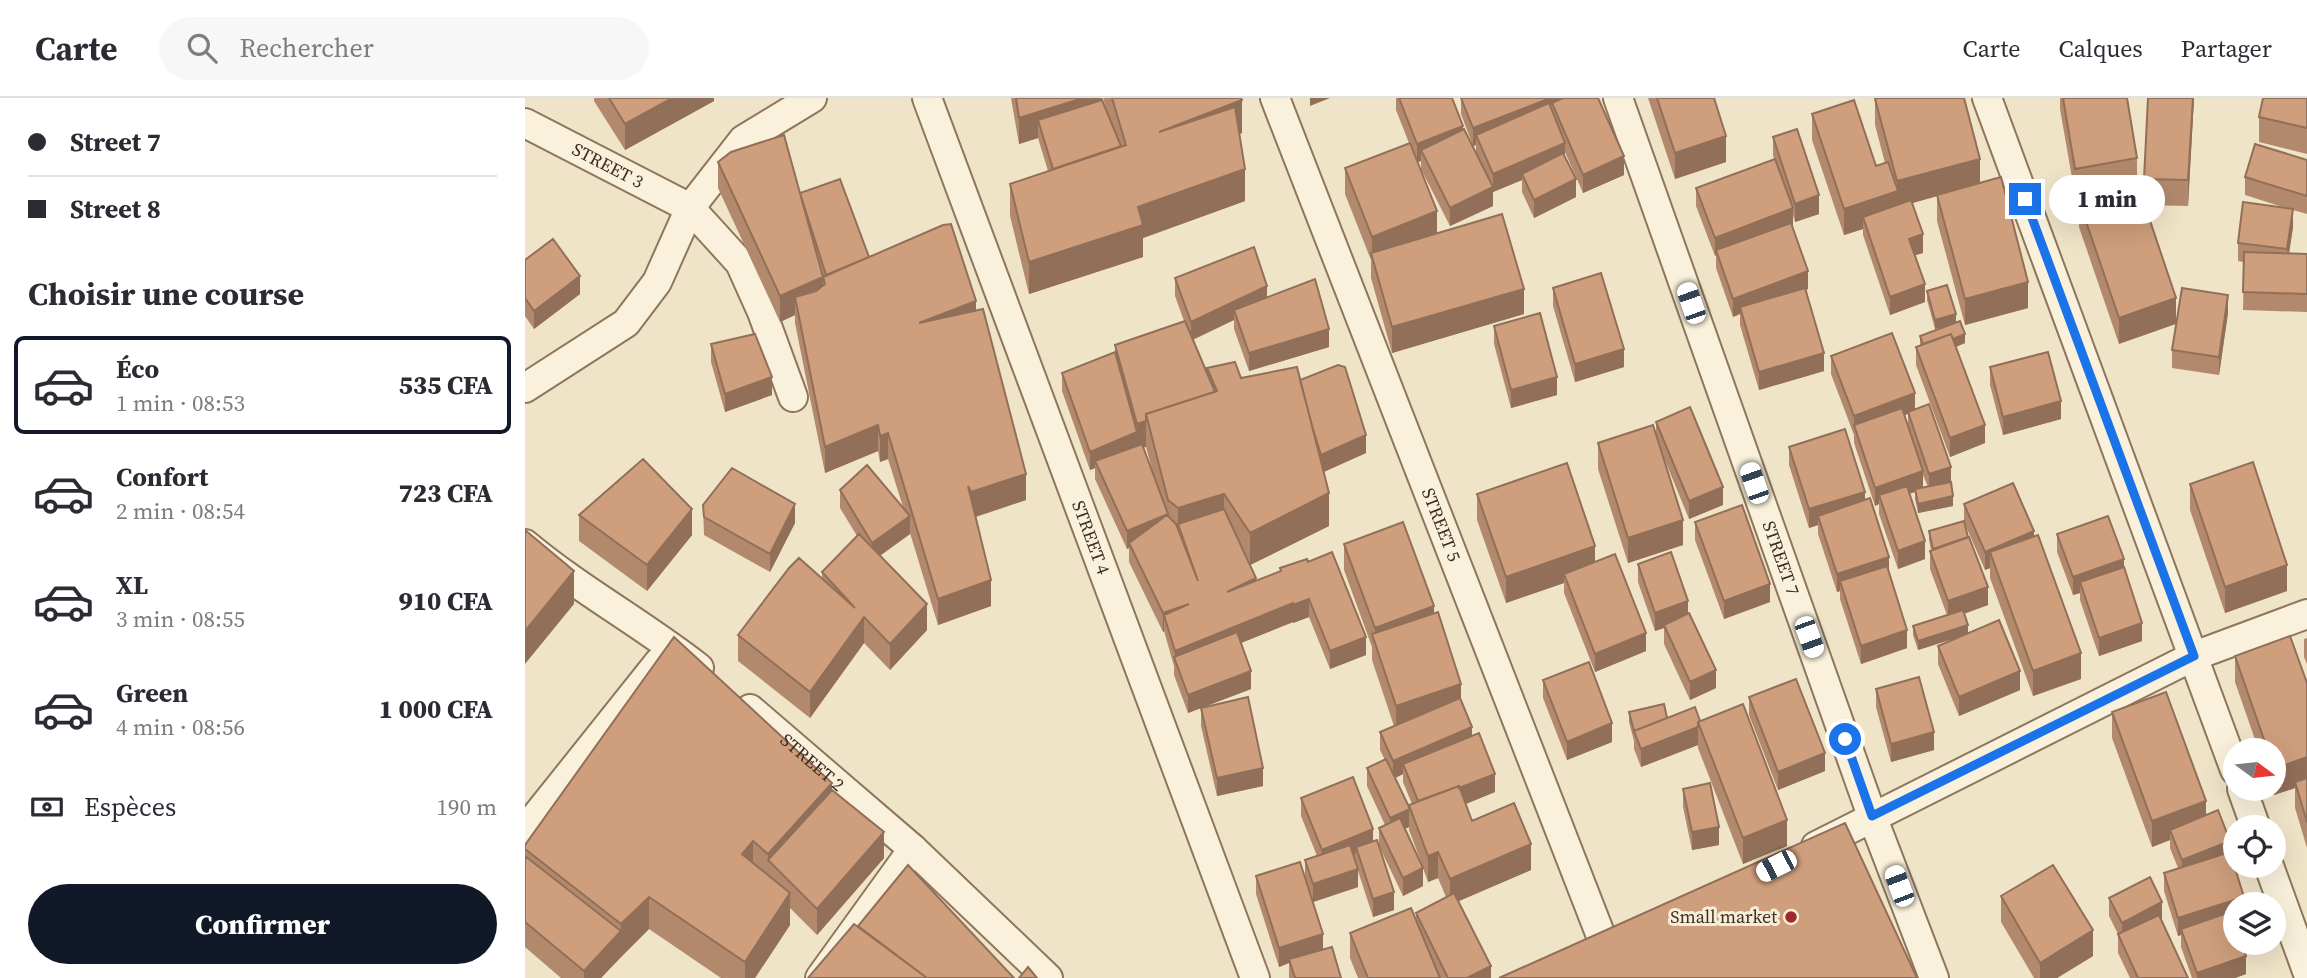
<!DOCTYPE html>
<html lang="fr">
<meta charset="utf-8">
<style>
body{margin:0;font-family:"Source Serif 4",serif;background:#f7f7f7;color:#2b2b33;height:100vh;display:flex;flex-direction:column;font-size:26px;white-space:nowrap}
*{box-sizing:border-box;margin:0}
p{font-size:23px;color:#7c7c81}
.icon{flex:none;width:38px;height:38px;fill:none;stroke:currentColor;stroke-width:2;stroke-linecap:round;stroke-linejoin:round}
.map{position:relative;flex:1;overflow:hidden}
.panel{display:flex;flex-direction:column;background:#fff;width:525px}
.panel>*{flex:none}
.top-card{display:grid;align-content:center;height:154px;padding:0 28px;background:#fff}
.needle{width:46px;rotate:105deg}
.tools{position:absolute;left:1698px;top:640px;display:grid;gap:14px}
.tools a{display:grid;place-items:center;width:63px;height:63px;border-radius:50%;background:#fff;box-shadow:0 7px 28px #0002;font-size:35px}
.end{position:absolute;width:32px;height:32px;margin:-16px;border:9px solid #1a73e8;background:#fff;box-shadow:0 0 0 4px #fff}
.from{border-radius:50%}
.bubble{position:absolute;height:49px;border-radius:24px;background:#fff;box-shadow:0 7px 28px #0002;font-size:23px;font-weight:800;line-height:49px;text-align:center}
.car{position:absolute;width:21px;height:42px;margin:-21px -10px;border-radius:9px;box-shadow:0 0 5px 2px #0007;background:linear-gradient(#fff 24%,#345 0 40%,#fff 0 76%,#345 0 86%,#fff 0)}
.top-card b{display:flex;align-items:center;gap:24px;height:66px;font-size:26px}
.top-card b+b{border-top:2px solid #e1e1e2}
.top-card i{width:18px;height:18px;background:#2b2b33}
ul{padding:0;list-style:none}
li{display:flex;align-items:center;gap:21px;height:98px;margin:0 14px 10px;padding:0 14px;border:4px solid transparent;border-radius:10px}
li div{flex:1}
li b{display:block;font-size:26px}
li em{font-style:normal;font-weight:800}
li.on{border-color:#111827}
li>.icon{width:63px;height:63px;stroke-width:1.5}
h2{padding:0 28px;font-size:32px;line-height:84px}
.pay{display:flex;align-items:center;gap:18px;height:77px;padding:0 28px;font-size:26px}
.pay p{margin-inline-start:auto}
.cta{display:flex;gap:14px;margin-top:auto;padding:14px 28px}
.cta a{flex:1;height:80px;border-radius:42px;background:#111827;color:#fff;font-size:28px;font-weight:800;line-height:80px;text-align:center}
header{display:flex;align-items:center;gap:42px;box-sizing:border-box;height:98px;padding:0 35px;background:#fff;border-bottom:2px solid #e1e1e2}
header strong{font-size:33px}
nav{display:flex;gap:38px;margin-inline-start:auto;font-size:24px}
.search{width:490px;height:63px;background:#f7f7f7;display:flex;align-items:center;gap:18px;box-sizing:border-box;padding:0 24px;border-radius:38px;color:#7c7c81;font-size:26px}
main{display:flex;flex:1;min-height:0}
.map>svg:first-child{display:block}
</style>
<header>
<strong>Carte</strong>
<div class="search"><svg class="icon" aria-label="search" viewBox="0 0 24 24"><circle cx="10" cy="10" r="6"/><path d="M15 15l6 6"/></svg>Rechercher</div>
<nav><a>Carte</a><a>Calques</a><a>Partager</a></nav>
</header>
<main>
<section class="panel">
<div class="top-card">
<b><i class="from"></i>Street 7</b>
<b><i></i>Street 8</b>
</div>
<h2>Choisir une course</h2>
<ul>
<li class="on"><svg class="icon" aria-label="car" viewBox="0 0 24 24"><path d="M5 17H2v-5l4-1 3-4h7l3 4 3 1v5h-3M9 17h6M6 11h13"/><circle cx="7" cy="17" r="2"/><circle cx="17" cy="17" r="2"/></svg><div><b>Éco</b><p>1 min · 08:53</p></div><em>535 CFA</em></li>
<li><svg class="icon" aria-label="car" viewBox="0 0 24 24"><path d="M5 17H2v-5l4-1 3-4h7l3 4 3 1v5h-3M9 17h6M6 11h13"/><circle cx="7" cy="17" r="2"/><circle cx="17" cy="17" r="2"/></svg><div><b>Confort</b><p>2 min · 08:54</p></div><em>723 CFA</em></li>
<li><svg class="icon" aria-label="car" viewBox="0 0 24 24"><path d="M5 17H2v-5l4-1 3-4h7l3 4 3 1v5h-3M9 17h6M6 11h13"/><circle cx="7" cy="17" r="2"/><circle cx="17" cy="17" r="2"/></svg><div><b>XL</b><p>3 min · 08:55</p></div><em>910 CFA</em></li>
<li><svg class="icon" aria-label="car" viewBox="0 0 24 24"><path d="M5 17H2v-5l4-1 3-4h7l3 4 3 1v5h-3M9 17h6M6 11h13"/><circle cx="7" cy="17" r="2"/><circle cx="17" cy="17" r="2"/></svg><div><b>Green</b><p>4 min · 08:56</p></div><em>1 000 CFA</em></li>
</ul>
<div class="pay"><svg class="icon" aria-label="cash" viewBox="0 0 24 24"><path d="M3 7h18v10H3z"/><circle cx="12" cy="12" r="2"/></svg>Espèces<p>190 m</p></div>
<div class="cta"><a>Confirmer</a></div>
</section>
<div class="map">
<svg width="1782" height="880" viewBox="0 0 1782 880">
<rect width="100%" height="100%" fill="#f0e4c8"/>
<g fill="none" stroke-linecap="round" stroke-linejoin="round">
<defs>
<g id="street">
<path id="s1" d="M402,0L730,880"/>
<path id="s2" d="M750,0L1083,856"/>
<path id="s3" d="M1093,0L1347,718L1409,880"/>
<path d="M1462,0L1710,672"/>
<path id="s4" d="M0,25L165,110L215,165L237,214L268,299"/>
<path d="M0,290L101,225L132,184L165,110L218,42L287,0"/>
<path d="M0,446C55,492 118,526 174,570"/>
<path id="s5" d="M225,611L388,751L523,880"/>
<path d="M1717,691L1731,730"/>
<path d="M0,732L134,564"/>
<path d="M1291,748L1669,558L1782,516"/>
<path d="M1744,768L1782,873"/>
<path d="M295,880L388,751"/>
</g>
</defs>
<use href="#street" stroke="#8d765c" stroke-width="32"/>
<use href="#street" stroke="#faf1dc" stroke-width="28"/>
</g>
<path fill="#b2896c" fill-rule="evenodd" d="M69,0H189V3L100,52L69,3Z
M486,0H577L583,16L578,0H716L717,35L714,36L720,103L618,140V159L504,196L485,118V86L523,73L513,40L494,46Z
M871,0H927L938,32L956,65L951,55V47L948,48L936,16V0H1073L1099,77L1058,95L1040,54V59L1051,99L1009,120L997,94V82L968,94V108L925,128L896,71V63L893,64L912,135L999,216L867,255L846,180V162L820,96V70L884,45L871,12Z
M1123,0H1189L1201,64L1150,81Z
M1535,0H1602L1612,60V84L1619,106V81L1669,0L1663,108L1619,107L1594,246L1554,129V103L1599,88L1550,97L1535,11Z
M1782,0V56L1734,44V19Z
M1350,1L1455,85L1503,210L1440,227L1412,123V98L1387,105L1398,155L1390,157L1400,204L1365,217L1338,137V131L1319,137L1287,42V16L1351,68L1360,65L1350,27Z
M1248,39L1294,116L1270,124L1268,117L1267,129L1283,191L1281,192L1299,273L1234,292L1215,227V216L1208,219L1191,170V157L1190,158L1171,108V90L1249,61L1248,57Z
M1782,62V116L1768,112V129L1764,155L1782,156V214L1718,212L1719,164L1713,163V145L1764,111L1720,97V79Z
M193,64L275,95L344,159L451,213L501,402L451,419L466,508L413,527L385,435V436L355,458L402,532L365,572L339,545L285,620L213,563V537L297,481V474L332,438L315,410V392L378,409L363,361L355,364L353,353L300,375L270,225V217L255,224L193,90Z
M0,162L55,196L9,231L0,218Z
M650,180L742,200L804,249L724,273L709,231V222L668,242L682,276V270L716,280L775,282L841,355L799,374L804,428L725,467L731,483L755,474V470L783,464L841,557L805,571L784,519L768,525V524L716,545L726,591L663,615L649,577V568L639,533L638,534L604,464V450L602,451L570,381V370L565,372L537,293V275L590,254V247L659,223L650,198ZM618,349H621L628,375Z
M1028,190L1099,269L1050,284L1028,208Z
M1402,193L1431,224L1440,245L1431,249L1460,345L1425,359L1391,267V249L1395,247V238L1425,227L1410,231L1402,202Z
M1703,215L1694,277L1647,270V252Z
M969,228L1032,297L986,310L969,246Z
M186,246L247,297L200,314L186,264Z
M1306,258L1390,312L1426,384L1428,408L1393,415L1390,401V394L1384,396L1400,461L1373,471L1354,416V406L1350,408L1329,345V337L1306,276ZM1383,316V328L1380,317ZM1398,377L1403,389L1398,390Z
M1465,269L1536,321L1478,337L1465,287Z
M1131,324L1198,407L1164,421L1139,360L1158,447L1103,465L1073,371V345L1131,336Z
M1264,349L1340,402L1364,474L1382,550L1336,566L1315,501V493L1312,494L1293,436V427L1284,430L1264,367Z
M1665,386L1762,493L1700,515L1665,412Z
M952,396L1070,464L1121,553L1070,574L1039,495V485L981,505L952,422Z
M1439,406L1509,438L1556,581L1508,598L1465,480V470L1460,472L1439,424Z
M178,407L270,425L245,474L179,437Z
M54,417L167,437L122,493L54,443Z
M1170,424L1245,504L1199,521L1170,442Z
M1404,433L1463,507L1439,516L1443,535L1495,592L1434,618L1413,566V548L1428,541L1393,552L1388,537V528L1422,517L1405,471V453L1406,452L1404,442Z
M1532,436L1599,469L1617,543L1574,558L1555,502V495L1548,497L1532,454Z
M819,446L909,515L947,638L970,694L940,706L947,723L1006,772L933,803L966,880H833L825,860V835L891,820V815L921,799L913,780L903,784L898,770V788L878,798L855,750L869,812L848,819L833,773V789L788,804L798,851L816,880H764V865L754,869L731,796V778L780,779V762L792,758L776,718V700L854,748V730L860,727L842,688V670L860,662L855,652V634L869,628L847,562V549L819,472ZM878,676V684L887,706L884,707V710L870,680ZM884,729V732L898,769L880,731Z
M1113,466L1163,515L1191,590L1165,602L1139,546V530L1130,533L1113,484Z
M1782,540V566L1779,559V541Z
M1710,558L1782,585V750L1770,710V690L1749,697L1747,691H1748V653H1734L1710,584Z
M1018,582L1087,644L1042,662L1018,600Z
M1351,591L1409,652L1366,664L1351,609Z
M1224,599L1300,673L1253,692L1224,617Z
M676,610L738,688L692,698L676,628Z
M1104,614L1175,623L1262,748L1218,766L1173,650V647L1116,669L1109,651V643L1104,624Z
M1587,614L1681,717L1705,754L1719,807H1710V820L1708,821L1721,876L1710,880H1667L1656,849V837L1653,838L1639,793V775L1653,770L1645,750V742L1627,749L1587,640Z
M1158,691L1194,747L1167,752L1158,709Z
M307,692L359,760L292,837L265,810V827L230,880H196L124,831L96,859L76,880H36L0,849V747Z
M1476,798L1568,858L1532,880H1509L1476,824Z
M1584,800L1637,822L1663,880H1605L1593,855V836L1584,818Z"/>
<path fill="#916f58" d="M147,0H189V3L100,52V26Z
M558,0H577V20L513,22V40L494,46V20Z
M785,0H805L785,8Z
M1023,0H1043L951,37V47L948,48V30Z
M1668,0H1669L1663,108V82Z
M717,2V35L634,66V34Z
M938,28V46L896,52V63L892,64V46Z
M1201,38V64L1150,81V55Z
M1040,45V63L997,76V82L968,94V76Z
M1099,58V77L1058,95V77Z
M1455,61V86L1338,119V131L1319,137V111L1372,93V83Z
M720,71V103L618,140V159L504,196V164L613,109Z
M1051,81V99L1009,120V102Z
M968,89V108L925,128V110Z
M1294,97V116L1270,124V106Z
M1268,110V129L1193,157L1191,152V157L1190,158V140Z
M1768,111V129L1762,169V151Z
M912,113V139L847,158V139Z
M1398,136V155L1384,159V141Z
M1283,173V191L1217,215L1215,209V216L1208,219V201Z
M55,178V196L9,231V213Z
M298,179V205L270,199V217L255,224V198Z
M1503,184V210L1440,227V201Z
M1400,186V204L1365,217V199Z
M742,188V206L709,212V222L666,242V224Z
M999,191V216L867,255V229Z
M1703,197V215L1694,277V259Z
M1651,200V226L1594,246V220Z
M451,203V229L394,225Z
M1431,216V225L1410,231V222Z
M804,231V249L724,273V255Z
M1440,236V245L1400,261V251Z
M1099,251V269L1050,284V266Z
M1299,255V273L1234,292V274Z
M247,279V297L200,314V296Z
M1032,279V297L986,310V292Z
M1390,295V313L1332,335L1329,327V318Z
M1536,303V321L1478,337V319Z
M621,323V349L570,363V370L565,372V354L612,334V326Z
M353,327V353L300,375V349Z
M1460,327V345L1425,359V340Z
M363,335V361L355,364V338Z
M841,337V355L796,375V357Z
M1426,369V387L1404,394V376Z
M1398,373V391L1357,405L1354,397V406L1350,408V390Z
M501,376V402L446,420V394Z
M1198,389V407L1164,421V403Z
M1340,394V412L1293,418V427L1284,430V411Z
M804,395V428L725,467V435Z
M699,396V428L653,426V443V410Z
M1428,398V408L1393,415V406Z
M270,406V425L245,474V456Z
M167,411V437L122,493V467Z
M643,416V434L604,445V450L602,451V433Z
M385,418V436L347,463V445Z
M1158,422V447L1103,465V440Z
M1509,433V451L1465,454V470L1460,472V454Z
M1400,443V461L1373,471V453Z
M1070,448V474L1039,476V485L981,505V479Z
M1364,459V477L1315,483V493L1312,494V476Z
M1599,461V479L1555,484V495L1548,497V479Z
M1762,467V493L1700,515V489Z
M49,473V506L0,566V533Z
M731,480V498L702,494Z
M466,482V508L413,527V501Z
M1245,486V504L1199,521V503Z
M1463,489V507L1423,521V503Z
M784,501V519L768,525V507Z
M1163,503V521L1139,527V530L1130,533V515Z
M768,505V524L654,570L650,561V553Z
M402,506V532L365,572V546Z
M664,506L639,517V533L638,534V515Z
M909,508V534L850,544V530Z
M339,519V545L285,620V594Z
M1617,525V543L1574,558V540Z
M1443,527V536L1393,552V543Z
M1382,532V550L1336,566V548Z
M1121,535V553L1070,574V556Z
M841,539V557L805,571V553Z
M1556,555V581L1508,598V573Z
M1191,572V590L1165,602V584Z
M726,573V591L663,615V597Z
M1495,573V592L1434,618V599Z
M936,586V612L871,634V608Z
M1087,625V644L1042,662V644Z
M947,629V647L878,666V676L868,681V663Z
M1173,629V647L1116,669V651Z
M1409,634V652L1366,664V646Z
M1300,655V673L1253,692V674Z
M1782,659V685L1770,684V690L1749,697V671Z
M738,670V688L692,698V680Z
M970,676V694L895,725V707Z
M307,685V718L243,762V756Z
M1681,703V729L1645,732V742L1627,749V723Z
M884,711V729L865,738V720Z
M1262,722V748L1218,766V740Z
M1194,729V747L1167,752V734Z
M848,731V749H831V756L797,770V752Z
M359,734V760L292,837V811Z
M228,743V776L217,756Z
M1705,743V761L1657,780V762Z
M1006,746V772L925,807V781Z
M913,754V780L903,784V758Z
M898,770V788L878,798V780Z
M833,771V789L788,804V786Z
M869,794V812L848,819V801Z
M265,795V827L230,880H220V864Z
M124,799V831L96,859V826Z
M1719,799V807H1710V820L1658,836L1656,831V837L1653,838V820Z
M1637,804V822L1597,843V825Z
M1568,832V858L1532,880H1515V865Z
M96,833V859L76,880H59V873Z
M798,836V854L764,861V865L754,869V850Z
M1721,858V876L1710,880H1672V875Z
M966,868V880H942Z"/>
<path fill="#cf9f7d" stroke="#916f58" stroke-width="2" d="M84,0H147L100,26Z
M491,0H558L494,20Z
M587,0H716L717,2L634,34L710,9L720,71L613,109L618,127L504,164L485,86L601,47Z
M874,0H927L938,28L892,46Z
M936,0H1023V1L948,30Z
M1038,0H1073L1099,58L1058,77L1027,5Z
M1132,0H1189L1201,38L1150,55Z
M1353,0H1439L1455,61L1372,83L1350,1Z
M1538,0H1602L1612,60L1550,71Z
M1623,0H1668L1663,82L1619,81Z
M1738,0H1782V30L1734,19Z
M577,2L596,48L528,71L513,22Z
M1329,2L1351,68L1363,64L1373,93L1319,111L1287,16Z
M1024,5L1040,45L968,76L951,37Z
M939,31L968,89L925,110L896,52Z
M1272,31L1294,97L1270,106L1248,39Z
M259,37L298,179L418,127L426,126L451,203L394,225L458,211L501,376L446,394L443,388L466,482L413,501L363,335L355,338L353,327L300,349L270,199L291,193L300,186L298,179L255,198L193,64L206,54Z
M885,45L912,113L847,139L820,70Z
M1730,46L1782,62V98L1720,79Z
M1038,55L1051,81L1009,102L997,76Z
M1250,61L1268,110L1190,140L1171,90Z
M1476,79L1503,184L1440,201L1412,97Z
M315,81L344,159L301,177L275,95Z
M1612,84L1651,200L1594,220L1554,103Z
M1386,102L1398,136L1384,141L1400,186L1365,199L1338,119Z
M1718,104L1768,111L1762,151L1713,145Z
M977,116L999,191L867,229L846,155Z
M1266,125L1283,173L1208,201L1191,152Z
M28,141L55,178L9,213L0,200V162Z
M729,149L742,188L666,224L650,180Z
M1719,154L1782,156V196L1718,194Z
M1076,175L1099,251L1050,266L1028,190Z
M790,181L804,231L724,255L709,212Z
M1422,187L1431,216L1410,222L1402,193Z
M1280,190L1299,255L1234,274L1215,209Z
M1657,190L1703,197L1694,259L1647,252Z
M1015,215L1032,279L986,292L969,228Z
M660,223L690,294L621,316V323L612,326L590,247Z
M1435,223L1440,236L1428,241L1426,236L1398,246L1395,238Z
M1367,235L1390,295L1329,318L1306,258Z
M230,236L247,279L200,296L186,246Z
M1426,236L1460,327L1425,340L1391,249Z
M590,254L612,334L565,354L537,275Z
M1523,254L1536,303L1478,319L1465,269Z
M710,264L716,280L772,269L804,395L725,435L699,396L653,410L643,402L621,316L692,293L682,270Z
M813,267L820,269L841,337L796,357L788,331L775,282Z
M1404,306L1426,369L1404,376L1383,314Z
M1165,309L1198,389L1164,403L1131,324Z
M1377,310L1398,373L1350,390L1329,327Z
M1128,327L1158,422L1103,440L1073,345Z
M1320,331L1340,394L1284,411L1264,349Z
M617,346L643,416L602,433L570,363Z
M118,361L167,411L122,467L54,417Z
M1728,364L1762,467L1700,489L1665,386Z
M1042,365L1070,448L981,479L952,396Z
M342,367L385,418L347,445L315,392Z
M207,370L270,406L245,456L179,419L178,407Z
M1426,384L1428,398L1393,406L1390,391Z
M1488,385L1509,433L1460,454L1439,406Z
M1382,388L1400,443L1373,453L1354,397Z
M1345,400L1364,459L1312,476L1293,418Z
M1217,407L1245,486L1199,503L1170,424Z
M699,411L731,480L702,494L756,473L755,470L782,461L783,464L807,454L841,539L805,553L784,501L768,507V505L650,553L639,517L664,506L638,515L604,445L642,417L651,426L673,483L653,426Z
M1583,418L1599,461L1548,479L1532,436Z
M1439,423L1443,439L1408,451L1404,433Z
M878,424L909,508L850,530L819,446Z
M0,432L49,473L0,533Z
M334,436L402,506L365,546L339,519L285,594L213,537L264,470L274,460L330,510L297,474Z
M1513,437L1556,555L1508,573L1465,454Z
M1444,439L1463,489L1423,503L1405,453Z
M1146,454L1163,503L1130,515L1113,466Z
M1090,456L1121,535L1070,556L1039,476Z
M1362,468L1382,532L1336,548L1315,483Z
M1599,469L1617,525L1574,540L1555,484Z
M1438,512L1443,527L1393,543L1388,528Z
M913,514L936,586L871,608L847,536Z
M1164,515L1191,572L1165,584L1139,527Z
M1474,522L1495,573L1434,599L1413,548Z
M712,534L726,573L663,597L649,559Z
M1765,538L1782,585V659L1749,671L1748,653H1743L1710,558Z
M149,539L307,685L243,756L228,743L217,756L265,795L220,864L124,799L96,826L0,751V747Z
M1064,564L1087,625L1042,644L1018,582Z
M1394,579L1409,634L1366,646L1351,591Z
M1271,581L1300,655L1253,674L1224,599Z
M1641,594L1681,703L1627,723L1587,614Z
M723,599L738,670L692,680L676,610Z
M935,600L947,629L868,663L855,634Z
M1139,606L1142,620L1109,633L1104,614Z
M1218,606L1262,722L1218,740L1173,624Z
M1170,609L1175,623L1173,624V629L1116,651L1109,633Z
M954,635L970,676L934,690V688L893,703L878,666Z
M861,661L885,711L865,720L842,670Z
M828,679L848,731L797,752L776,700Z
M1782,680V724L1770,684Z
M1185,685L1194,729L1167,734L1158,691Z
M934,688L947,723L989,705L1006,746L925,781L913,754L903,758L884,707Z
M307,692L359,734L292,811L243,762Z
M1693,712L1705,743L1657,762L1645,732Z
M875,720L898,770L878,780L854,730Z
M1320,725L1392,880H974Z
M852,742L869,794L848,801L831,749Z
M825,747L833,771L788,786L780,762Z
M1705,754L1719,799L1653,820L1639,775Z
M0,758L96,833L59,873L0,824Z
M775,764L798,836L754,850L731,778Z
M383,767L489,880H402L333,828Z
M1528,767L1568,832L1515,865L1476,798Z
M1625,779L1637,804L1597,825L1584,800Z
M929,795L966,868L942,880H923L891,815Z
M886,810L915,880H843L825,835Z
M1705,814L1710,826V845H1717L1721,858L1672,875L1656,831Z
M1634,817L1663,880H1613L1593,836Z
M329,826L402,880H283Z
M807,849L816,880H770L764,861Z
M503,869L512,880H494Z"/>
<g fill="none" stroke-linecap="round" stroke-linejoin="round">
<path stroke="#1a73e8" stroke-width="9" d="M1320,641L1347,718L1669,558L1500,101"/>
</g>
<circle fill="#9e2a2b" stroke="#f7eed8" stroke-width="2.5" cx="1266" cy="819" r="7"/>
<g text-anchor="middle" stroke-width="6" stroke-linejoin="round" paint-order="stroke">
<g font-size="18" fill="#3d2e20" stroke="#f7eed8">
<text dy="6" stroke="none"><textPath href="#s4" startOffset="93">STREET 3</textPath></text>
<text dy="6" stroke="none"><textPath href="#s2" startOffset="458">STREET 5</textPath></text>
<text dy="6" stroke="none"><textPath href="#s1" startOffset="469">STREET 4</textPath></text>
<text dy="6" stroke="none"><textPath href="#s3" startOffset="488">STREET 7</textPath></text>
<text dy="6" stroke="none"><textPath href="#s5" startOffset="82">STREET 2</textPath></text>
</g>
<g font-size="18" fill="#3d2e20" stroke="#f7eed8" text-anchor="end">
<text x="1252" y="825">Small market</text>
</g>
</g>
</svg>
<div class="tools">
<a><svg class="needle" viewBox="-14 -14 28 28"><path d="M0-13l5 13h-10z" fill="#e53935"/><path d="M0 13l5-13h-10z" fill="#7c7c81"/></svg></a>
<a><svg class="icon" aria-label="locate" viewBox="0 0 24 24"><circle cx="12" cy="12" r="6"/><path d="M12 2v4M12 18v4M2 12h4M18 12h4"/></svg></a>
<a><svg class="icon" aria-label="layers" viewBox="0 0 24 24"><path d="M12 4l9 5-9 5-9-5zM3 14l9 5 9-5"/></svg></a>
</div>
<i class="end from" style="left:1320px;top:641px"></i>
<i class="end" style="left:1500px;top:101px"></i>
<div class="bubble" style="left:1524px;top:77px;width:116px">1 min</div>
<i class="car" style="left:1166px;top:205px;rotate:341deg"></i>
<i class="car" style="left:1229px;top:385px;rotate:341deg"></i>
<i class="car" style="left:1284px;top:539px;rotate:160deg"></i>
<i class="car" style="left:1251px;top:768px;rotate:243deg"></i>
<i class="car" style="left:1374px;top:788px;rotate:339deg"></i>
</div>
</main>
